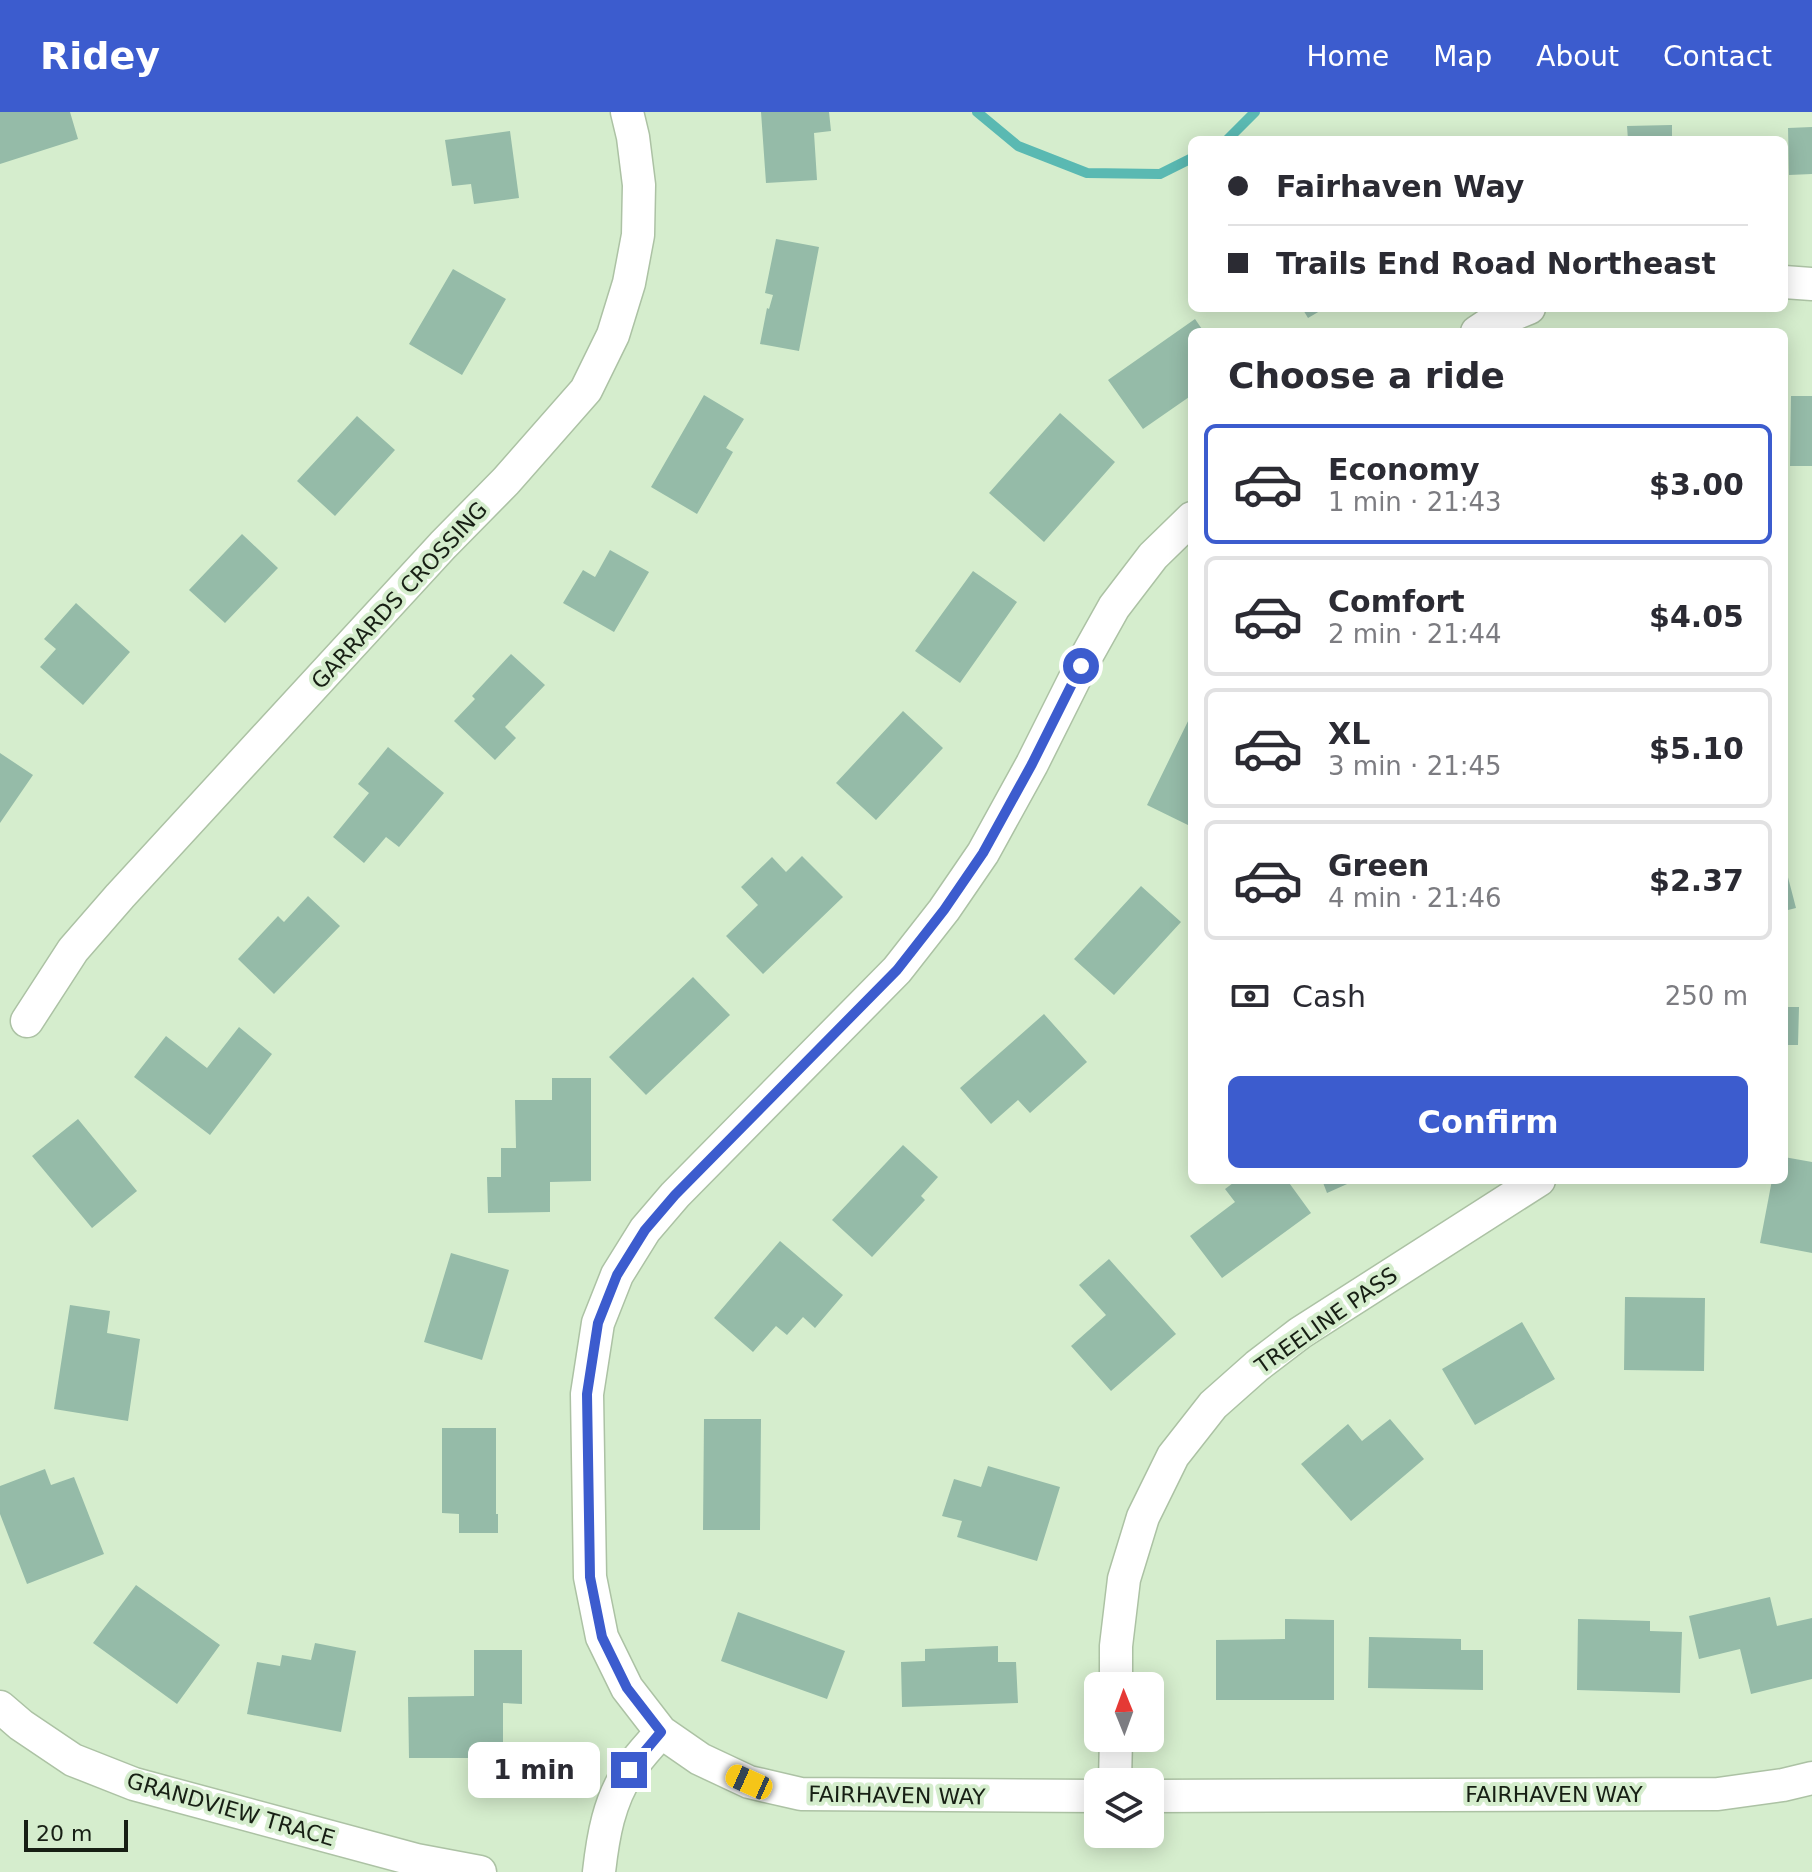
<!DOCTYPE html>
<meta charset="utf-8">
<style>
body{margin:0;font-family:"DejaVu Sans",sans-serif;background:#f7f7f7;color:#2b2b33;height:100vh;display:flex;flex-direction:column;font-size:30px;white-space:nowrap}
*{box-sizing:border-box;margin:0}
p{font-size:26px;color:#7c7c81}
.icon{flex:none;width:44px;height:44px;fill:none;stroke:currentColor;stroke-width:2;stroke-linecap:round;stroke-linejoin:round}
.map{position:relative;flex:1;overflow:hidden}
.drawer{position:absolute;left:1188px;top:216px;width:600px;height:856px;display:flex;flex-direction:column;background:#fff;border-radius:12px;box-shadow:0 4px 20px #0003}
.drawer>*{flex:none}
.guide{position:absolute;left:1188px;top:24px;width:600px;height:176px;border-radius:12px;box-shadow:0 4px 20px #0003;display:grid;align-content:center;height:176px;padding:0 40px;background:#fff}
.needle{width:52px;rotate:359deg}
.buttons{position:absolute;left:1084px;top:1560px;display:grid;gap:16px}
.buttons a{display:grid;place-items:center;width:80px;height:80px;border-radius:12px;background:#fff;box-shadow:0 4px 20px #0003;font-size:40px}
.scale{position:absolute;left:24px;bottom:20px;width:104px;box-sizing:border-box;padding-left:8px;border:4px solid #171f14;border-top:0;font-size:22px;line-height:28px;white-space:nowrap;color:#171f14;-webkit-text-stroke:6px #d5edcd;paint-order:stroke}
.end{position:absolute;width:36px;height:36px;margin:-18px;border:10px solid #3c5cce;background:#fff;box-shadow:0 0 0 4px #fff}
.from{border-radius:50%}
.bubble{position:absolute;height:56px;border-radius:12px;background:#fff;box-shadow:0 4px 20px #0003;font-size:26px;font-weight:700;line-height:56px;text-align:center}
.car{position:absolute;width:24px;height:48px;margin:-24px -12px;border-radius:10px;box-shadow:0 0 6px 2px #0007;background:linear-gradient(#f5c518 24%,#345 0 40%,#f5c518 0 76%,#345 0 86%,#f5c518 0)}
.guide b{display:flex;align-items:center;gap:28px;height:76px;font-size:30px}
.guide b+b{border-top:2px solid #e1e1e2}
.guide i{width:20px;height:20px;background:#2b2b33}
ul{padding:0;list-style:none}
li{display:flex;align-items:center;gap:24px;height:120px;margin:0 16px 12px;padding:0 24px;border:4px solid #e1e1e2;border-radius:12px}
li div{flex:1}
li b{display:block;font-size:30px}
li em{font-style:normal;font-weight:700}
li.selected{border-color:#3c5cce}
li>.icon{width:72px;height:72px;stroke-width:1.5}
h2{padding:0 40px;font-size:36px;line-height:96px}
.pay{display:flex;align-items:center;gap:20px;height:88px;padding:0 40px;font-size:30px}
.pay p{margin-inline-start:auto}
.button{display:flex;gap:16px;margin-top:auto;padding:16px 40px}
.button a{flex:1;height:92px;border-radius:12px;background:#3c5cce;color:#fff;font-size:32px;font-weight:700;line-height:92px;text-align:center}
header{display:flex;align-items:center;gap:48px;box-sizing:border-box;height:112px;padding:0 40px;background:#3c5cce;color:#fff}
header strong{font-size:38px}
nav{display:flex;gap:44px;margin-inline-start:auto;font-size:28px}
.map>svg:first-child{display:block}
</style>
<header>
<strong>Ridey</strong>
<nav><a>Home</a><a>Map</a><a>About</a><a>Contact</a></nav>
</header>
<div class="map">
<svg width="1812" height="1760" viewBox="0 0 1812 1760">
<rect width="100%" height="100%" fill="#d5edcd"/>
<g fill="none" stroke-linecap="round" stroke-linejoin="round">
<path stroke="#5ab9b2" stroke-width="10" d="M977,0L1018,34L1087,61L1160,62L1192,46
M1227,28L1255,0"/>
</g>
<path fill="#95bba8" d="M0,0H70L78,27L0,52Z
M761,0H829L831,19L814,21L817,68L766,71Z
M1672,13V28H1628L1627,14Z
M1812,15V62L1789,63L1788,16Z
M510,19L519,86L474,92L471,72L452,74L445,28Z
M776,127L819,135L799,239L760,232L767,196L769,197L773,183L765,181Z
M453,157L506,187L462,263L409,232Z
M1302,196H1325L1308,206Z
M1195,207L1204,220H1192V283L1143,317L1108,268Z
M704,283L744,307L726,336L733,340L697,402L651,375Z
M1791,284H1812V354H1790Z
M1060,301L1115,350L1044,430L989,381Z
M357,304L395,338L335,404L297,369Z
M242,422L278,456L225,511L189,478Z
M610,438L649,460L614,520L563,491L583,458L595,465Z
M973,459L1017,490L960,571L915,539Z
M76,491L130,540L83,593L40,555L56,537L44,527Z
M511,542L545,573L505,615L516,626L495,648L454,609L475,587L472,584Z
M903,599L943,636L876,708L836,671Z
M1192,601V715L1147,693Z
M388,635L444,681L399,735L386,725L364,751L333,725L369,681L358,672Z
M0,641L33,663L0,711Z
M802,744L843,785L763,862L726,824L758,793L741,775L772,745L786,760Z
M1784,750L1796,796L1784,799Z
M1141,774L1181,810L1114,883L1074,847Z
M308,784L340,814L274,882L238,847L278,804L284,810Z
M1784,842H1788V895H1799L1798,933H1784Z
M693,865L730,903L646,983L609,945Z
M1044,902L1087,950L1030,1001L1018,988L991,1012L960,976Z
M239,915L272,942L210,1023L134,965L166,924L207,956Z
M552,966H591V1069L550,1070V1100L488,1101L487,1065H501V1036H516L515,988H552Z
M78,1007L137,1079L92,1116L32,1044Z
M903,1033L938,1065L921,1084L925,1088L872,1145L832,1108Z
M1784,1045L1812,1050V1141L1760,1131L1772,1068H1784Z
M1237,1068H1287L1311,1101L1222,1166L1190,1124L1235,1090L1225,1077Z
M1322,1068H1356L1327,1081Z
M780,1129L843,1183L815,1216L803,1205L787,1223L776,1214L753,1240L714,1206Z
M451,1141L509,1158L482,1248L424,1230Z
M1109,1147L1176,1222L1111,1279L1071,1234L1106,1203L1079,1173Z
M1625,1185L1705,1186L1704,1259L1624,1258Z
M70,1193L110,1199L107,1221L140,1227L128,1309L54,1297Z
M1522,1210L1555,1267L1475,1313L1442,1257Z
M704,1307H761L760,1418H703Z
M1390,1307L1424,1347L1351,1409L1301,1352L1348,1312L1362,1329Z
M442,1316H496V1402H498V1421H459V1402L442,1401Z
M988,1354L1060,1375L1037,1449L957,1425L962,1409L942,1404L954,1367L981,1375Z
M45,1357L51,1373L74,1365L104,1442L27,1472L0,1402V1374Z
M136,1473L220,1533L177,1592L93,1531Z
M1770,1485L1777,1514L1812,1506V1567L1751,1582L1740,1537L1699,1547L1689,1504Z
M738,1500L845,1539L827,1587L721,1549Z
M1285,1507L1334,1508V1588H1216V1528L1285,1527Z
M1578,1507L1650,1509V1519L1682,1520L1680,1581L1577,1578Z
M1369,1525L1461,1527V1538H1483V1578L1368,1576Z
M315,1531L356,1539L341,1620L247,1602L257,1550L280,1554L282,1543L311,1548Z
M998,1534V1550H1016L1018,1591L902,1595L901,1550L925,1549V1537Z
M474,1538H522V1592L503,1591V1646H409L408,1585L474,1584Z"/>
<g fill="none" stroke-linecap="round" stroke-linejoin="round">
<defs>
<path id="street" d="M1784,170L1812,172
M1477,220L1489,212L1529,196
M27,909L73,838L120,784L443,433L506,369L586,278L613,223L629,171L638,123L639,73L633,25L627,0
M1116,1574V1534L1124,1467L1143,1405L1173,1344L1213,1293L1257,1254L1300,1221L1539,1068
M0,1595L21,1613L73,1648L134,1672L416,1748L480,1760
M1115,1670L1116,1626
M1098,1684L801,1682L749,1670L700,1647L661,1620L627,1576L602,1525L590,1465L587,1282L598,1211L617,1163L645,1118L675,1083L897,858L944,798L983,741L1032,652L1081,554L1114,495L1153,444L1192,406
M1150,1684L1718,1682L1783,1673L1812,1666
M599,1760C603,1724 609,1689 629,1659C638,1645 651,1632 661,1620"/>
</defs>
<use href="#street" stroke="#acc2a4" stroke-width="35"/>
<use href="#street" stroke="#fff" stroke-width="32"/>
</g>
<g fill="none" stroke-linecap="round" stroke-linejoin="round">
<path stroke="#3c5cce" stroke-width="10" d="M629,1658L661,1620L627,1576L602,1525L590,1465L587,1282L598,1211L617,1163L645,1118L675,1083L897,858L944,798L983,741L1032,652L1081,554"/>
</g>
<g text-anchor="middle" stroke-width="8" stroke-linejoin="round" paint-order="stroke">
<g font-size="22" fill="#171f14" stroke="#d5edcd">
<text transform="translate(399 483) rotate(-47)" y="8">GARRARDS CROSSING</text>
<text transform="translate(1326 1208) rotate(-35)" y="8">TREELINE PASS</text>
<text x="1554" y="1690">FAIRHAVEN WAY</text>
<text transform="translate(897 1683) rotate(1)" y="8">FAIRHAVEN WAY</text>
<text transform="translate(231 1697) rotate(16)" y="8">GRANDVIEW TRACE</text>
</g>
</g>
</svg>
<div class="buttons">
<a><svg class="needle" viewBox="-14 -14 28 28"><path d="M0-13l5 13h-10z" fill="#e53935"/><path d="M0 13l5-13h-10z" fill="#7c7c81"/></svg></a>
<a><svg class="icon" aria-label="layers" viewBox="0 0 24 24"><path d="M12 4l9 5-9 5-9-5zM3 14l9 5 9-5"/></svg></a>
</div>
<div class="scale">20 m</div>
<i class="end from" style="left:1081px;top:554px"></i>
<i class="end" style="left:629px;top:1658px"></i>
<div class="bubble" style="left:468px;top:1630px;width:132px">1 min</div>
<i class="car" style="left:749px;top:1670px;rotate:294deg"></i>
<div class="guide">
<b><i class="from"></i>Fairhaven Way</b>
<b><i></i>Trails End Road Northeast</b>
</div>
<section class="drawer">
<h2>Choose a ride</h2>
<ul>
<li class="selected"><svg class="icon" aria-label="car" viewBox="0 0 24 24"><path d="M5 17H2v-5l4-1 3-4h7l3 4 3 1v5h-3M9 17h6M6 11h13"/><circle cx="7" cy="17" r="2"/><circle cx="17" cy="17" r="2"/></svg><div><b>Economy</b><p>1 min · 21:43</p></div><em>$3.00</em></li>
<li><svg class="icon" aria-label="car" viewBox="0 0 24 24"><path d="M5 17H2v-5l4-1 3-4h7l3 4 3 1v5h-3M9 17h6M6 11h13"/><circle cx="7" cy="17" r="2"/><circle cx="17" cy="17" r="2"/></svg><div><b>Comfort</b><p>2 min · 21:44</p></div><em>$4.05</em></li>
<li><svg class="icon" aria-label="car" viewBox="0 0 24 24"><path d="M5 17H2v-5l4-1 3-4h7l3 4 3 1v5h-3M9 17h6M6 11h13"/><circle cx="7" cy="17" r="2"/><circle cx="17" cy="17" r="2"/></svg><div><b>XL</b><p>3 min · 21:45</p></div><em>$5.10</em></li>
<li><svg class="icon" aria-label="car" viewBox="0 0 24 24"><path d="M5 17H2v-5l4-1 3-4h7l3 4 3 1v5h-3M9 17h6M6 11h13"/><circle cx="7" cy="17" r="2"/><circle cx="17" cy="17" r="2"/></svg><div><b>Green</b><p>4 min · 21:46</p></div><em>$2.37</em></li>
</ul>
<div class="pay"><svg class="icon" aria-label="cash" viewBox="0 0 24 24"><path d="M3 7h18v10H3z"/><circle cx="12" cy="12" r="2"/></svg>Cash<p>250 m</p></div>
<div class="button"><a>Confirm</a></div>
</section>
</div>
